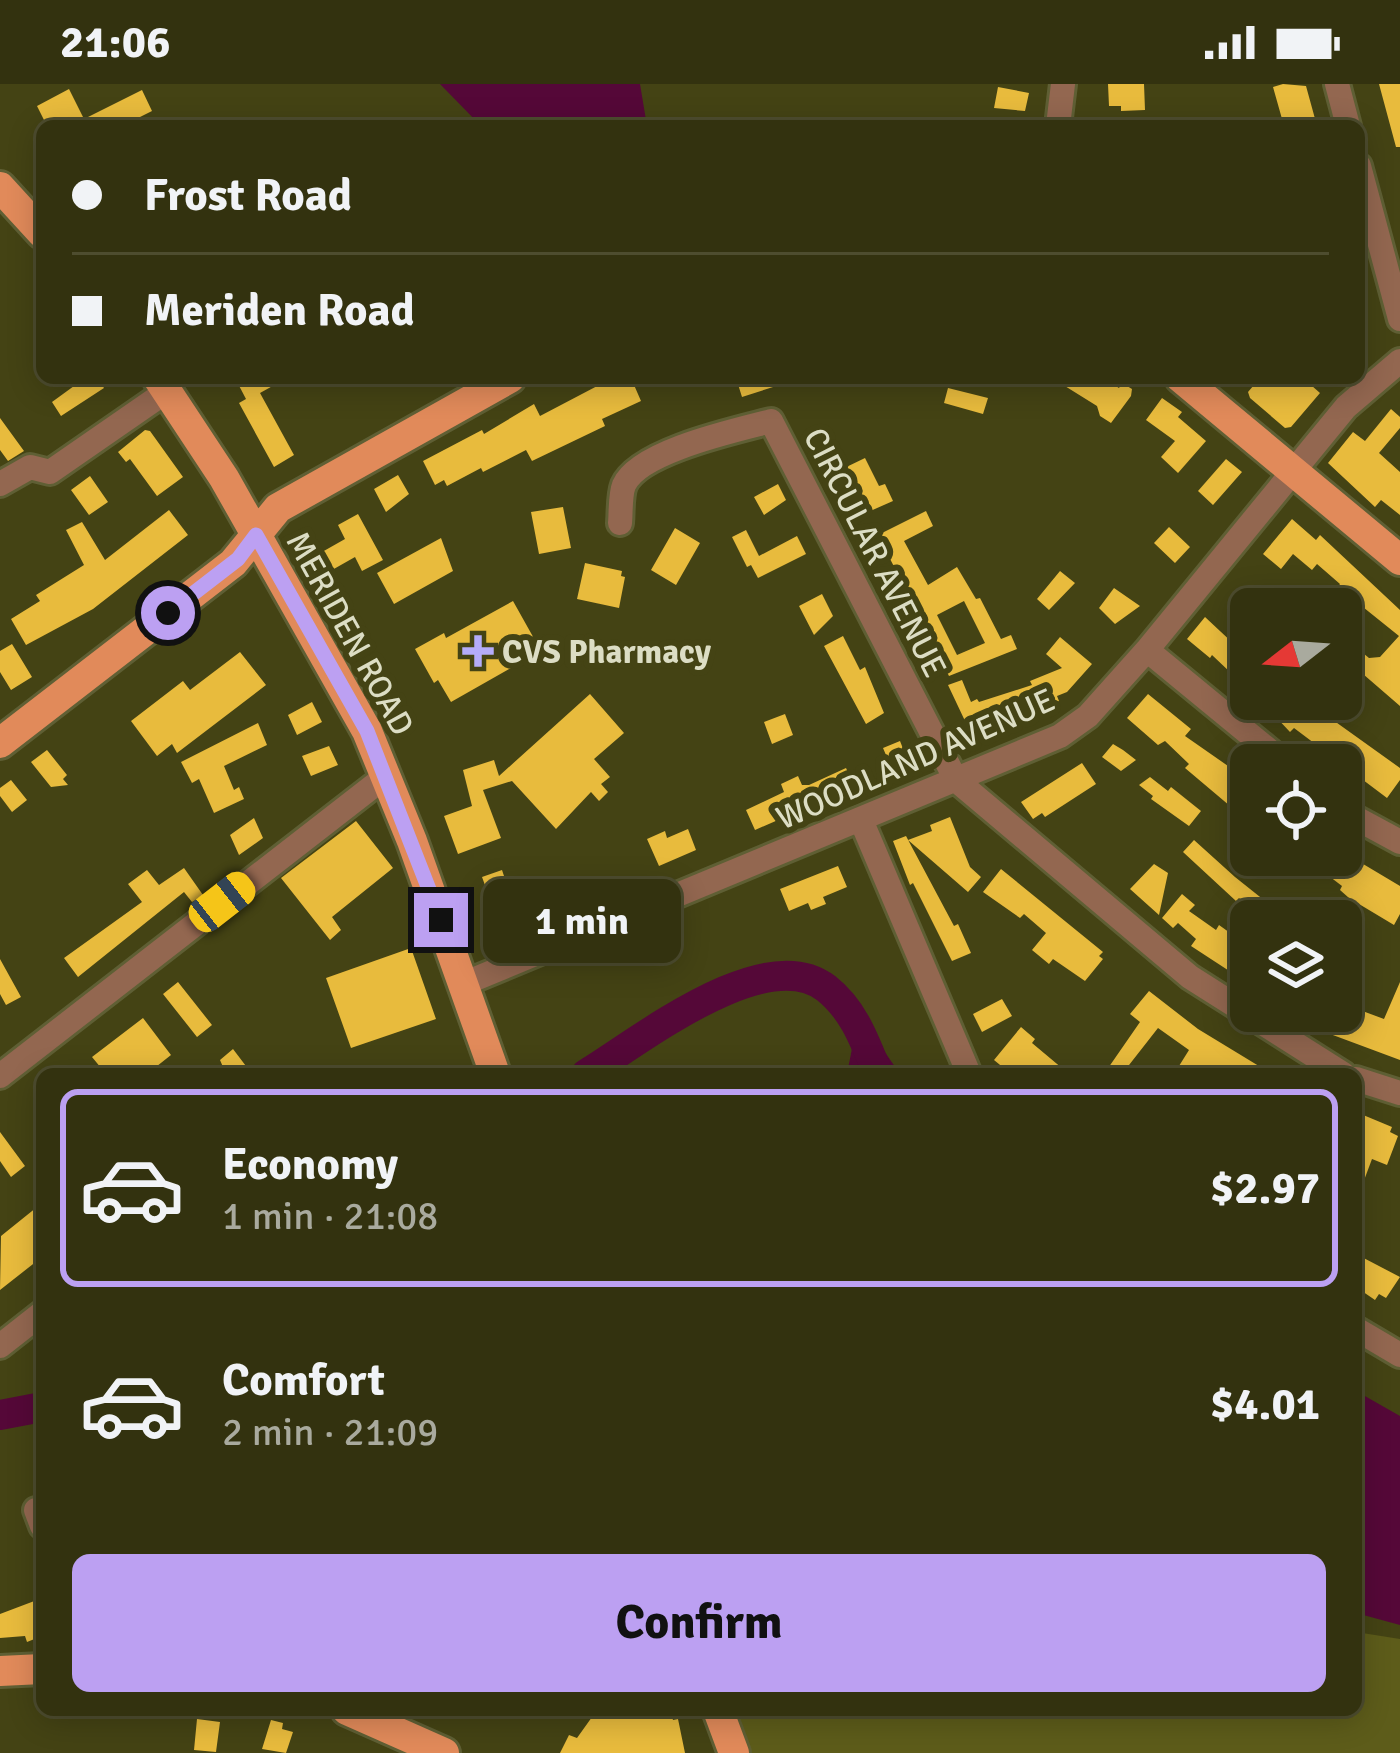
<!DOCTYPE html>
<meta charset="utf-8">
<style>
body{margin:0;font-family:Signika,sans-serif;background:#3b3a18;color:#f1f3f6;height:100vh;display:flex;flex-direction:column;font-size:45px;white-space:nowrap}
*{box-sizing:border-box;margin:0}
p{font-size:39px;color:#a9aa9e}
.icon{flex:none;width:66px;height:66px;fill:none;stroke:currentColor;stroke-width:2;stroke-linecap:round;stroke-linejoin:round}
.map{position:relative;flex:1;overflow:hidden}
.panel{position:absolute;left:36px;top:984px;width:1326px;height:648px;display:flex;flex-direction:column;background:#33320f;border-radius:18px;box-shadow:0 6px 30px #0003,0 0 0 3px #4e4d2f}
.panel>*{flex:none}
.guide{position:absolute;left:36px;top:36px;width:1329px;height:264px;border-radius:18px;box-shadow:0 6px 30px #0003,0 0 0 3px #4e4d2f;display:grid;align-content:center;height:264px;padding:0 36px;background:#33320f}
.needle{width:78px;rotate:253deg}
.fabs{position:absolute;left:1230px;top:504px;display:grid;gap:24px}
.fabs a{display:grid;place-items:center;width:132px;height:132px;border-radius:18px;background:#33320f;box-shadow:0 6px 30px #0003,0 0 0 3px #4e4d2f;font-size:60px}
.end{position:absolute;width:54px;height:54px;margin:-27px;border:15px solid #bca0f2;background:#111;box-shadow:0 0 0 6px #111}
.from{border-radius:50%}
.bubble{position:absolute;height:84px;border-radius:18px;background:#33320f;box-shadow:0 6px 30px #0003,0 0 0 3px #4e4d2f;font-size:39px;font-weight:800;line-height:84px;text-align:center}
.car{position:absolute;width:36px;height:72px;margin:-36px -18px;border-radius:15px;box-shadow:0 0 9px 3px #0007;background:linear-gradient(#f5c518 24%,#345 0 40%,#f5c518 0 76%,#345 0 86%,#f5c518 0)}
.guide b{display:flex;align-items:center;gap:42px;height:114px;font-size:45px}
.guide b+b{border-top:3px solid #4e4d2f}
.guide i{width:30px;height:30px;background:#f1f3f6}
ul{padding:21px 0 0;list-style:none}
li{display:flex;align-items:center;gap:36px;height:198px;margin:0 24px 18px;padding:0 12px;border:6px solid transparent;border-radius:18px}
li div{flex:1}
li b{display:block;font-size:45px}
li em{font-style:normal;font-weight:800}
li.on{border-color:#bca0f2}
li>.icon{width:108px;height:108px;stroke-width:1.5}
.action{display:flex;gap:24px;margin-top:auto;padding:24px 36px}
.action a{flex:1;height:138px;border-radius:18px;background:#bca0f2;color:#111;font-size:48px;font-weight:800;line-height:138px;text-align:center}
.status{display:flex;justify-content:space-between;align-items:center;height:84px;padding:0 60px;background:#33320f;direction:ltr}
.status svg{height:33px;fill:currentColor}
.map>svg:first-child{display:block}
</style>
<div class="status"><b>21:06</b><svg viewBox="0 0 49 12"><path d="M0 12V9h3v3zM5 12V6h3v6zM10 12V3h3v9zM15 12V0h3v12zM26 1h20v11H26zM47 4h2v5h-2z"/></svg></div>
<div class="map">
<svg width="1400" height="1669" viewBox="0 0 1400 1669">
<rect width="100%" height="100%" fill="#444314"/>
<path fill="#5d5c1a" d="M1356,1548L1400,1555V1669H752L735,1626H1356Z"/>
<path fill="#550838" d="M440,0H640L647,42H481Z
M857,939L866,941L900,990H847Z
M1356,1307L1400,1332V1541L1356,1529Z"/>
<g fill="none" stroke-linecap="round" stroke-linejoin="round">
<path stroke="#550838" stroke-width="30" d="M586,990C640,957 765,857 826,904C854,926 865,958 878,990
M0,1331L42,1323"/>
</g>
<path fill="#e8bb3d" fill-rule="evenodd" d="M1108,0H1144L1145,26L1121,27V22H1109Z
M1283,0L1306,2L1317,42H1284L1273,3Z
M1379,0H1400V63H1396Z
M998,3L1029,9L1025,27L994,24Z
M69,5L84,35L142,6L152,27L122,42H47L37,22Z
M85,294H97L104,304L61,332L52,318Z
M235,294H287L260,309L294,371L274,383L239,319L246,315Z
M599,294H631L641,317L602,335L605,342L532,377L526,366L483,388L481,384L447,402L444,396L435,401L423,377L482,346L484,350L534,320L540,332L601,300Z
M736,294H792V297L742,313Z
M1052,294H1103L1119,304L1122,299L1132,305L1131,312L1111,339L1100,332L1097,322Z
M1260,294H1303L1320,309L1291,343L1285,344L1250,314L1248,308Z
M948,304L988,314L983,330L944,319Z
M1162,314L1182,328L1178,333L1206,357L1178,389L1161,373L1175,357L1146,336Z
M1391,325L1400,333V344L1379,369L1400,388V431L1381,416L1375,423L1328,379L1353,348L1365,357Z
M0,334L24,367L8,377L0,366Z
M145,346L150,347L183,393L157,412L130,375L126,378L118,368Z
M865,374L879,402L885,400L893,417L859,432L856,419L837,396L836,388Z
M1226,375L1242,388L1213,421L1198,407Z
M398,391L409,410L386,428L374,405Z
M90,392L108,418L89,431L71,406Z
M778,400L786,416L764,431L754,413Z
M563,423L571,464L539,470L531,428Z
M169,426L188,451L93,525L26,561L11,535L40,517L36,511L84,481L66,446L82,438L105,476Z
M926,427L933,442L904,457L928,501L957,483L976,515L980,514L1001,555L1011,551L1017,565L949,592L940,574L935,576L930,571L906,522L913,519L888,471L882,474L872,454ZM964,517L985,559L957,571L937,531Z
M358,430L383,476L362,487L355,473L325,490L315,472L345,455L338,441Z
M1292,435L1316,456L1320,451L1400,526V622L1341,571V551L1369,574L1380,573L1399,552L1338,503L1340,500L1317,480L1312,486L1293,470L1281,485L1263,470Z
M1169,443L1190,463L1175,479L1154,459Z
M675,444L700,459L676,501L651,486Z
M746,446L759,472L797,452L806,470L758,494L751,481L747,483L732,453Z
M441,454L453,487L394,520L377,489Z
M585,479L622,487L621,492L625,493L619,524L577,515Z
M1060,487L1075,499L1049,526L1037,515Z
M1114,504L1140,522L1115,540L1099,524Z
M822,510L833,532L814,551L799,522Z
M513,517L541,567L451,618L438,596L434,599L415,565L444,549L446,554Z
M1205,533L1251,576V608L1212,571L1210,574L1187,555Z
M843,552L860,586L865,583L884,629L866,640L824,562Z
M1060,553L1092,580L1067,608L1057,612L1059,617L974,656L948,601L962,596L971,618L977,615L979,618L1032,601L1030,597L1062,584L1046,570Z
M12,560L32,593L11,606L0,588V567Z
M240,568L266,601L177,669L172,660L157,672L131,637L183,597L190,606Z
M590,610L624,649L594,675L610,693L601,700L608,708L599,717L591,708L556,745L512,697L483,706L501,754L458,770L444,732L472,722L463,686L494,676L499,692Z
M1148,610L1191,645L1185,652L1251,698V729L1236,716L1230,722L1185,684L1189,680L1165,657L1158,661L1127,634Z
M1259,615H1318L1312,621L1400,684V696L1387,714L1294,644L1290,648Z
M312,618L322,638L297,651L288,631Z
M785,630L793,651L772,660L764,638Z
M258,639L267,661L224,682L234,706L239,703L244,715L214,729L199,695L192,699L181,678Z
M900,657L911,685L895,692L883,664Z
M1113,660L1123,666L1136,676L1121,687L1102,673Z
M329,662L338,681L311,692L302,672Z
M47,666L67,691L63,695L68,701L51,703L31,678Z
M1082,679L1096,700L1045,733L1042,729L1033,735L1021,718Z
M846,684L857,709L836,718L833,712L755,746L746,726L784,708L781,700L798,692L802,701H809Z
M1150,693L1168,707L1171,703L1201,727L1189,742L1151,715L1153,712L1139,701Z
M11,696L27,716L12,728L0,712V704Z
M950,733L970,783L981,793L968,808L908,756L932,747L930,741Z
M254,734L263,754L239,771L230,751Z
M356,737L393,784L332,833L341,846L330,856L281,794Z
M688,745L696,766L659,782L647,755L665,747L667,754Z
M906,752L954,842L958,840L971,869L952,877L913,799L910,801L893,757Z
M1194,756L1235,793L1290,837H1264L1239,814L1236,817L1183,768Z
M1302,771H1348L1400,802V830L1394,841L1349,814L1340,806L1342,802L1321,786L1314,794L1302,785L1309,777Z
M1154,780L1168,789L1159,831L1130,805Z
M838,782L847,803L823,813L826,820L811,826L808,819L789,827L780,805Z
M184,784L203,811L192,818L184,808L78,893L64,874L142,818L128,800L147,786L159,801Z
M1001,785L1103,868L1099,872L1103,875L1085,897L1053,875L1049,880L1032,866L1046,849L1024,830L1020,834L983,808Z
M502,786L512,816L493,823L482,793Z
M1182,810L1195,821L1189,827L1216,846L1219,841L1240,856L1251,842V879L1240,894L1191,862L1196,855L1178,839L1173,844L1162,834Z
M411,864L436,935L351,964L326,894Z
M0,875L21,913L6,921L0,910Z
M178,898L212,941L197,953L163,910Z
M1400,898V976L1314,944L1317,939L1297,927H1341V919L1384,935Z
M1149,907L1198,945L1272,990H1174L1189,966L1158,944L1122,990H1104L1140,938L1130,930Z
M1002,915L1012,932L982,948L973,930Z
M143,934L171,971L147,990H106L92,973Z
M1021,943L1035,955L1032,959L1069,990H1011L994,976Z
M233,965L252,990H226L220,976Z
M1356,1028L1392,1043L1390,1048L1398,1052L1387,1081L1372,1075L1357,1115Z
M0,1048L25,1082L11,1093L0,1077Z
M42,1119V1173L0,1206L1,1152Z
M1356,1170L1400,1193L1386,1214L1379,1210L1375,1216L1356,1203Z
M37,1516L42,1518V1552L27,1558L25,1552L0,1554V1530Z
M597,1626H670L673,1636L678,1635L685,1669H560L569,1651L577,1654Z
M197,1635L220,1638L216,1668L194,1666Z
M271,1636L283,1639L282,1645L293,1648L286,1669L262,1665Z"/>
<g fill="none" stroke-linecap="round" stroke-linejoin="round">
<defs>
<path id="minor" d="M1337,0L1348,42
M1058,42L1063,0
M1359,82L1400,235
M0,400L30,383L50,388L167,307
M620,439C621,428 620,411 624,401C639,367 737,346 771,337L956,696L1190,893L1343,990
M1147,566L1287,681
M1341,726L1400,758
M861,736L969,990
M463,900L1060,652L1088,632L1147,566L1346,323L1400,277
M0,992L386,692
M1356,995L1400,1009
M1356,1245L1400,1271
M0,1262L42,1229
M36,1426L42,1442"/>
<path id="major" d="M0,103L42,149
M158,294L224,394L367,647L412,757L495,990
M1181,294L1400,476
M0,659L233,479L278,424L510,294
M0,1587L42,1585
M347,1626L444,1669
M718,1626L734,1669"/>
</defs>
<use href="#minor" stroke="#5f5f34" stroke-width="30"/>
<use href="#major" stroke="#5f5f34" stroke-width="36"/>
<use href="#minor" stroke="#936750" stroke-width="24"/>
<use href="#major" stroke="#e18a5a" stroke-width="30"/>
</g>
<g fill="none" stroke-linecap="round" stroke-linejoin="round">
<path stroke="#bca0f2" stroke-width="15" d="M168,529L238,475L256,451L367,647L441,836"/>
</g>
<path fill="#b4acf9" stroke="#444314" stroke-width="4.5" d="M472 549h12v12h12v12h-12v12h-12v-12h-12v-12h12z"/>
<g text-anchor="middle" stroke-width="12" stroke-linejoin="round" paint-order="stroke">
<g font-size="33" fill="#dcddc4" stroke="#444314">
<text transform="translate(876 468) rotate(63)" y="12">CIRCULAR AVENUE</text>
<text transform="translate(351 549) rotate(61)" y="12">MERIDEN ROAD</text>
<text transform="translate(915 674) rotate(-24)" y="12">WOODLAND AVENUE</text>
</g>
<g font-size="33" font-weight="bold" fill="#dcddc4" stroke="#444314" text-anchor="start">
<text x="502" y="579">CVS Pharmacy</text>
</g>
</g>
</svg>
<div class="fabs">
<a><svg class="needle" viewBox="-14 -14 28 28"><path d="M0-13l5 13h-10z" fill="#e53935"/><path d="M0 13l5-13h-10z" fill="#a9aa9e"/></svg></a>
<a><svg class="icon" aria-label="locate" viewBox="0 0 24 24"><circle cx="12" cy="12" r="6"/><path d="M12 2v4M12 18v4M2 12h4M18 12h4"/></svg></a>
<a><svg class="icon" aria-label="layers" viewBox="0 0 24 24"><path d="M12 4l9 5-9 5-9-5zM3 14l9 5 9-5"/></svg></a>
</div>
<i class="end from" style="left:168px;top:529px"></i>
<i class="end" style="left:441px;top:836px"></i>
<div class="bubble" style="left:483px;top:795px;width:198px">1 min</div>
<i class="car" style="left:222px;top:818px;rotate:52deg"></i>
<div class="guide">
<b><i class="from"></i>Frost Road</b>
<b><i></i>Meriden Road</b>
</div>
<section class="panel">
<ul>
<li class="on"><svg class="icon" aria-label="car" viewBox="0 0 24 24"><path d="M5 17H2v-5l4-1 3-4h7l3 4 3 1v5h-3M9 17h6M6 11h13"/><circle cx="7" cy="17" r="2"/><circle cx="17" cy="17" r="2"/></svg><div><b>Economy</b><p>1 min · 21:08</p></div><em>$2.97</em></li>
<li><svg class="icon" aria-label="car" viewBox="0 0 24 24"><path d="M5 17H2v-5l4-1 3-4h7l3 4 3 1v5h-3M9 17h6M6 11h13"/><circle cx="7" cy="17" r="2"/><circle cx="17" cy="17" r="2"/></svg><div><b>Comfort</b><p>2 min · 21:09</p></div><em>$4.01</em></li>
</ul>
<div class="action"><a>Confirm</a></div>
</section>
</div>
